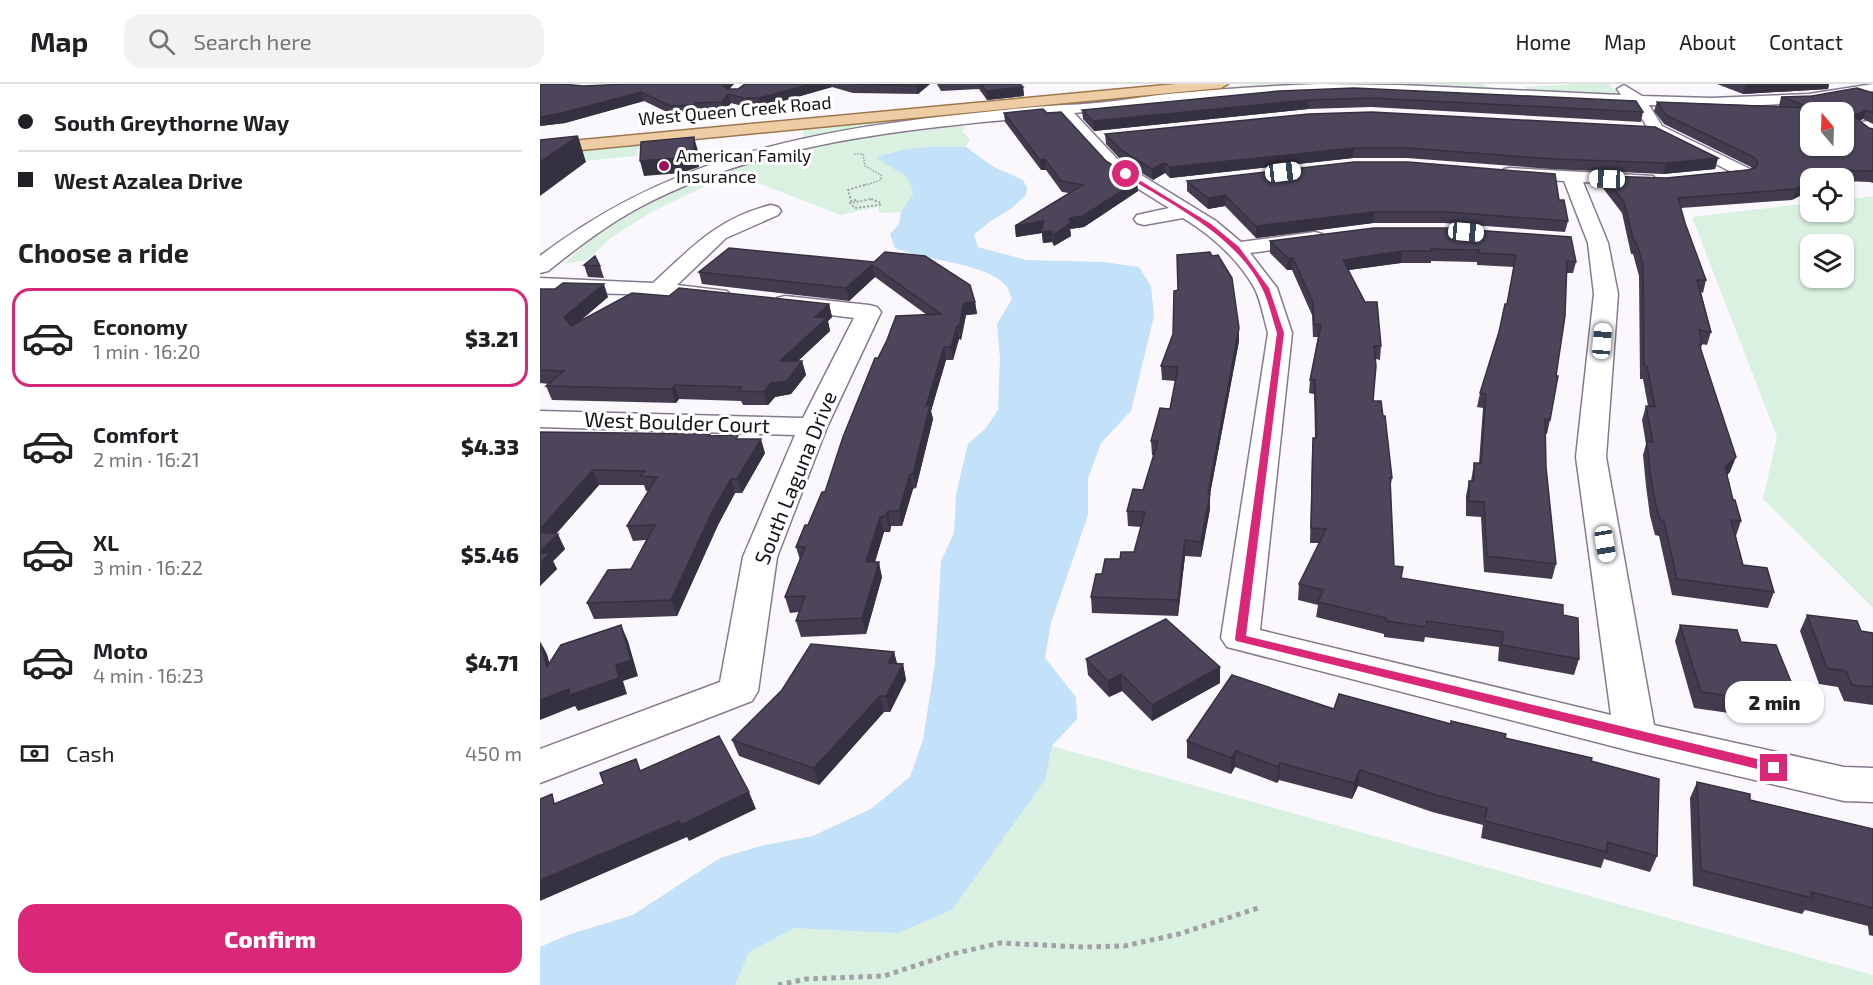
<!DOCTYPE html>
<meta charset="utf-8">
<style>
body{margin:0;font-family:"Exo 2",sans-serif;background:#f2f2f2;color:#202124;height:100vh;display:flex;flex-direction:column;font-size:22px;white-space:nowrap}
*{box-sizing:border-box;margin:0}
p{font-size:20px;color:#757577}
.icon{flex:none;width:33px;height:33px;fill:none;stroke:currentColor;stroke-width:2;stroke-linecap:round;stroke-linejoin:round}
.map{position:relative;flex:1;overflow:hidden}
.details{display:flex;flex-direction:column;background:#fff;width:540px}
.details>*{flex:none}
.guide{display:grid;align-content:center;height:132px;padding:0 18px;background:#fff}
.needle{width:39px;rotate:341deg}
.controls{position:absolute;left:1260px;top:18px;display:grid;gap:12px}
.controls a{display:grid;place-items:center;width:54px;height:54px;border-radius:12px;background:#fff;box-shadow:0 2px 4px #0004;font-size:30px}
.end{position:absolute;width:27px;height:27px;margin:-14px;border:8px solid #db2777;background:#fff;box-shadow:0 0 0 3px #fff}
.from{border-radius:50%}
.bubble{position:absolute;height:42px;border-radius:18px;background:#fff;box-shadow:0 2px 4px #0004;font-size:20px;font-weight:800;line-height:42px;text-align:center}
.car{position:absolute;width:18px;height:36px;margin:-18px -9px;border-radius:8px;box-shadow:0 0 4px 2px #0007;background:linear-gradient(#fff 24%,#345 0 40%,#fff 0 76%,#345 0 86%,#fff 0)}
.guide b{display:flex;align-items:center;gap:21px;height:57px;font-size:22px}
.guide b+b{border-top:2px solid #e0e0e0}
.guide i{width:15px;height:15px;background:#202124}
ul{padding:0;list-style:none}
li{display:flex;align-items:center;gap:18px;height:99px;margin:0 12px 9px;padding:0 6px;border:3px solid transparent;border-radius:18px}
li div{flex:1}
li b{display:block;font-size:22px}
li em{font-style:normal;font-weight:800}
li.selected{border-color:#db2777}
li>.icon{width:54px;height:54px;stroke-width:1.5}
h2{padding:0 18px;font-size:27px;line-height:72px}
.pay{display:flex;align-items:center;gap:15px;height:66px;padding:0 18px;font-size:22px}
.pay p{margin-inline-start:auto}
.button{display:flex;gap:12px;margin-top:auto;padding:12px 18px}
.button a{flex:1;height:69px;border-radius:18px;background:#db2777;color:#fff;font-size:24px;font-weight:800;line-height:69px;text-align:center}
header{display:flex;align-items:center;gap:36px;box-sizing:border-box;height:84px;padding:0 30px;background:#fff;border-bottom:2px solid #e0e0e0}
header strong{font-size:28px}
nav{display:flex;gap:33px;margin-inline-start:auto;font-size:21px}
.search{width:420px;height:54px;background:#f2f2f2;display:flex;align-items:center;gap:15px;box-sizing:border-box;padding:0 21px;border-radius:18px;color:#757577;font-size:22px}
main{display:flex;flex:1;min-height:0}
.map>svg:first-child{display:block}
</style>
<header>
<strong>Map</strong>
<div class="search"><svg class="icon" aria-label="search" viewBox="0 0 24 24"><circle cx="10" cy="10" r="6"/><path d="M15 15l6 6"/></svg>Search here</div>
<nav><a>Home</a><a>Map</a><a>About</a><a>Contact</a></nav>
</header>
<main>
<section class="details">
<div class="guide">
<b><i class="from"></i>South Greythorne Way</b>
<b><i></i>West Azalea Drive</b>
</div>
<h2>Choose a ride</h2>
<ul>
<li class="selected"><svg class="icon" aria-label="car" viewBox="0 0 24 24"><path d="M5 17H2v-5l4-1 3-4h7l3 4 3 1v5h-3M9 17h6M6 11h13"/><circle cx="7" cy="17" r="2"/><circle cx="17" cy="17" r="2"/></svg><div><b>Economy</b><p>1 min · 16:20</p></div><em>$3.21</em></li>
<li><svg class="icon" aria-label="car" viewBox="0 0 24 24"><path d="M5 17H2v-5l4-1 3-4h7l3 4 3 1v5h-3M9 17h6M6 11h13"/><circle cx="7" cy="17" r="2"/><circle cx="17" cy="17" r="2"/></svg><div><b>Comfort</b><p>2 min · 16:21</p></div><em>$4.33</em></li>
<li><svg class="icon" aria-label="car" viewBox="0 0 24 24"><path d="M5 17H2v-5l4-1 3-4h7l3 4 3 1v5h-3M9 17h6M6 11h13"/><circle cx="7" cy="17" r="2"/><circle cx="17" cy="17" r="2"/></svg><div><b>XL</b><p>3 min · 16:22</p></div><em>$5.46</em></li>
<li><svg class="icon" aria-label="car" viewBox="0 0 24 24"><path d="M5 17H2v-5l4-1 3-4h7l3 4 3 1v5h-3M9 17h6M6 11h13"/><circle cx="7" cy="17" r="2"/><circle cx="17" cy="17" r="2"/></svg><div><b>Moto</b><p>4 min · 16:23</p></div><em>$4.71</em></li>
</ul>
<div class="pay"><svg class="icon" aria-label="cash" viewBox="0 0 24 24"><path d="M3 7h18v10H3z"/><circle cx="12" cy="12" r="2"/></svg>Cash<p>450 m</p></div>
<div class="button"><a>Confirm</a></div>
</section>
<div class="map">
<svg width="1333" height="901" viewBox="0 0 1333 901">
<rect width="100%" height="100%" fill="#fbf8fd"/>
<path fill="#daf1e1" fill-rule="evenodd" d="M715,0H941L960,7L815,1L727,2L350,39L263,55L264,43Z
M1037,0H1069L1078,9L1074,12L992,8L983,3Z
M423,39L425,45L422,47L430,55L426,63L362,66L341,77L358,85L371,96L373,110L361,128L339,129L338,123L301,131L204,94L168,101L113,127L71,154L47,176L23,180C39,166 55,151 73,140C179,73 302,55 423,39Z
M105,58L119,62L98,65L97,72L0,81V70Z
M1333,112V524L1223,415L1237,353L1152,133L1270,119V128H1304V116ZM1270,160H1304V194H1270Z
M383,656L512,662L1333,891V901H0V863L28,851L93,831L180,774L221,762L273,752L331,725L370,693Z"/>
<path fill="#c3e1f9" d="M386,63H426L452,82L483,96L487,104L486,111L472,124L448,139L434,151L438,163L486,176L564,178L599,183L611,202L614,232L591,327L561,359L548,394V431L511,539L505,574L536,613L537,635L512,662L505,696L412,826L357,849L254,844L209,868L195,901H0V863L28,851L93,831L180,774L221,762L273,752L331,725L370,693L383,656L395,579L401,477L414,449L416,410L428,360L446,344L458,326L460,275L457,240L472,215C470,211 469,205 466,202C448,179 384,177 355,164L350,150L359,140L361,128L373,110C369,84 353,89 337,73L362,66Z"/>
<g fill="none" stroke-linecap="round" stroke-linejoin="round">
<defs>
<path id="minor" d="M778,0L860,1L1081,11L1077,5L1084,1L1102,12L1171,14L1269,10L1333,0V7C1258,23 1185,24 1109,21L1122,42L1210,85L1213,89L1210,93L1204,94L1110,48L1093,20C990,16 887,7 784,8C700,10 617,21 534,29L580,78L676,137L701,158L775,148L782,150L785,154L782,158L775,160L710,169L737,204L752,249L720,546L1071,631L1036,373L1054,210L1048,159L1024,97L970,94L964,93L961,89L964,85L970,84L1113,92L1116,96L1113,100L1107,101L1043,98L1068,159L1078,210L1066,373L1114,641L1304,683L1333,684V718L1304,717L1095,668L687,563L681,554L728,249C724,235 721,216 714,203C697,174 671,151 643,134L604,141L597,139L594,135L597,131L629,124L568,86L519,31C377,44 230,55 102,122C68,140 38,163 8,187L0,189V172C124,78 255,49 407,32C446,28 486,23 524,21C559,20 594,14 628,10C678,5 728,2 778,0Z
M1333,36V46L1322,47L1314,42L1316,39Z
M231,121L238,123L241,127L238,131L186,154L137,201L187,207L191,212L187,217L179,219L87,210L0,208V194L113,199C151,164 178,134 231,121Z
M245,212L329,221L337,223L341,228L287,343L237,473L218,607L212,617L0,699V665L180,598L203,473L255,351L0,343V327L263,334L314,234L237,224L233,219L237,214Z"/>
<path id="major" d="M636,0H688L681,4L0,70V60Z"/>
</defs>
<use href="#minor" stroke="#86798f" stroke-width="3"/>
<use href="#major" stroke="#9d764d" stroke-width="3"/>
<path stroke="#a29fa5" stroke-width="1.5" stroke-dasharray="1.5 1.5" stroke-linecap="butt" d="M314,70H323L325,82L341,91V96L323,102"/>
<path stroke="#a29fa5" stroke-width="2" stroke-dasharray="2 2" stroke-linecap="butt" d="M331,115L341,119L340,121L315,124L310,119Z
M316,116L311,117L308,106L327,100"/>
<path stroke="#a29fa5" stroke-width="5" stroke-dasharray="4.5 4.5" stroke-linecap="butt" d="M238,901L266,895L344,892L408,871L460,859L543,863L584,862L639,850L718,824"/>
<use href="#minor" fill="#fff" fill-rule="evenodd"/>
<use href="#major" fill="#efcda4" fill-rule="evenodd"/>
</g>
<path fill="#423c4e" d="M0,0L43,2L189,5H198L205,0H390L378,10L313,9L292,3L222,23H206L191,19L185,27L158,28V30L133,31L104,17L25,39L0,42Z
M397,0H480L483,3L484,12L447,16L439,5L401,7Z
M1177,0H1289L1288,5L1203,10Z
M739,7L1103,28L1101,38L831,23L768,25L554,47L543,35L542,26Z
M1333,9V40L1323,35L1319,37L1329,44L1333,45V99L1330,98L1304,97V94H1270L1252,116L1141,124L1145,139L1166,196L1163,209L1161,208L1171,248L1167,261L1162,260L1161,265L1190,388L1187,391L1193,416L1201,437L1196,452L1203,481L1234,508L1228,524L1132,511L1119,452L1115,451L1110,432L1106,402L1103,371L1106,360L1102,336L1106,322H1108L1103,295H1100L1099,192L1093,170H1091L1082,129L1062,103L1064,92L1126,94L1212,85L1211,83L1124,40L1114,27L1117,18L1239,22L1241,13Z
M464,29H507L566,77L598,107L544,143L530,145L531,152L514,162L512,158L503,159L502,149L476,153L475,142L529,109L522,108L506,86H501L465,38Z
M565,50L1178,74L1175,85L1123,90L1011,85L867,74H813L630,94L625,89L613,96L581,76L566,60Z
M647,97L1019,116L1028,137L1025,148L904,139H833L716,154L685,122L668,125L647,107Z
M834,144L1036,178L1033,189H1027L1010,336L1007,350H1005L1006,383L1016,480L1012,495L944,488L941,433L926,432V412L929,397H931L934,379H939L943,324L937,323L940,309L967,220L974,183L937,181V178L891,177V179H861L808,186L841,262L840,276L836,275L833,317L852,394L850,406L854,482L861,494L1023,531L1039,575L1034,591L958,577L959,563L885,553L884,558L844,553V550L776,533L778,521L758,516L759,500L779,459H770L772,368L773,354H775V350L774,310L769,309L770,296L778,253H773L772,231L752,186H747L730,169V157Z
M334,178L435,218L437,230L426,231L421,256L419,255L413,276H406L391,327L393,335L376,404L373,405L362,442H351L350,448H344L335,478L342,493L326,550L261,553L256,537L259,528L250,529L245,513L260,476L256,463L285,408L338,274L387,231L335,193L309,217L162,200L159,188Z
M44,181L60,182L64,194L48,193Z
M0,205H15L68,213L39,238L129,212L289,220L292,233L288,237L290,247L258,277H262L266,291L251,310L235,313L228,321H203L201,317L139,315L136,319L12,316L6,302L9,300L0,299Z
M699,244V257L670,410V425L661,473L645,472L638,532L552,529L551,513L562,490L580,475L594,468L601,443L588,442L587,427L603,406L614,372L612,371L611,357L630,325L636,297L622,296L621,282Z
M0,348L170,350L171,352L200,355L225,369L202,409H195L178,441L137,532L54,535L47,519L91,485L106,456L93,457L87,442L109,407H106L104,401H59L16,450L25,465L13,477L17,485L0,502Z
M1267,531L1321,547L1333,549V621L1304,617L1298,603L1279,600L1260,547Z
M1140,541L1201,558L1261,622L1253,638L1154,624L1135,557Z
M354,568L357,579L363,580L366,596L350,628H344L279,701L199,672L192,656Z
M546,575L680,583V599L612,637L582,607L569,613L548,591Z
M794,625L965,654L1051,677L1117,772L1110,788L1064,775L1061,784L941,754L943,741L892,728L818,702L812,715L739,696L737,699L695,683L691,690L647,674V657Z
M1157,698L1210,716L1333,745V852L1329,851L1328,842L1265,826L1262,830L1153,802L1150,714Z"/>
<path fill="#363140" d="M184,0H194L185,10L183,1Z
M271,0H291L292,3L222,23L219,14Z
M378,0H390L378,10L376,2Z
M1206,0H1289L1288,5L1203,10Z
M483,3L484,12L447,16L446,7Z
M101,8L104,17L25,39L0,42V33Z
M188,10L191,19L185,27L182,18Z
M768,16V25L554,47L553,37Z
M1326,26L1323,35L1313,40L1316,31Z
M38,52L46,78L0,112V78Z
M154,53L158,67L159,83L141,89L104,92L100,77Z
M814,64L813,74L630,94V83Z
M1178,74L1175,85L1123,90L1126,79Z
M505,75L506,86H501L500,76Z
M625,79V89L613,96L612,85Z
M1296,86L1292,94H1277Z
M597,97L598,107L544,143L530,145L531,152L514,162L513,151L530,134Z
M1270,98V107L1252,116L1256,105Z
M685,111V122L668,125V114Z
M834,128L833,139L716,154V142Z
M504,137L511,147L512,158L503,159L502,149L476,153L475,142Z
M862,167L861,179L802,187L803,176Z
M748,174H753L752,186H747Z
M332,181L335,193L309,217L306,204Z
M64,200L68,213L29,246L24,233Z
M435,218L437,230L426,231L421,256L419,243L424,219Z
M289,220L292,233L288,237L290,247L244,290L240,277L275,233Z
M417,242L419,255L413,276L411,263Z
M699,244V257L670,410V425L661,473V458L668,410Z
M404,263L406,276L391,327L393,335L376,404L373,390L386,322Z
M262,277L266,291L251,310L235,313L228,321L224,308L231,299Z
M135,301L139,315L136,319L131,305Z
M221,355L225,369L202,409L197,395Z
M1196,373L1190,388L1180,397L1185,383Z
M53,386L59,401L7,460L18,450L25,465L13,477L17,485L0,502V445Z
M370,390L373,405L362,442L359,427Z
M191,395L195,409L178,441L137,532L131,516L173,426Z
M348,427L351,442L350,448L346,432Z
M340,433L344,448L330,494L326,478Z
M645,456V472L638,532V516Z
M339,478L342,493L326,550L322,534Z
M81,541L88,557L98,592L83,597L87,610L38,627L35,622L0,636V616L76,581Z
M0,557L7,570L15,599L7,583Z
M354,568L358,584L348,579Z
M363,580L366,596L350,628L346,612Z
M680,583V599L612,637V621Z
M581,590L582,607L569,613L568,597Z
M340,612L344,628L279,701L274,684Z
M696,667L695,683L691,690V674Z
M740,679L739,696L737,699L738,683Z
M820,686L818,702L812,715L814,699Z
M209,708L216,725L149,757L147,753L0,817V796L139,737Z"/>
<path fill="#4d465b" stroke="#363140" stroke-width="1.5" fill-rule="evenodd" d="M0,0H22L43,2L89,0H184L183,1L187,5H198L205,0H271L219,14H204L188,10L182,18L155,19V21L130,22L101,8L22,29L0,33Z
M311,0H378L376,2Z
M441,0H480L483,3L446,7Z
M814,4L1096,17L1103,28L832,14L768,16L553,37L542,26L739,7Z
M1317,4L1333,9V29L1326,26L1316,31V34L1329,44L1333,45V87L1296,86L1277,94H1270V98L1256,105L1138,114L1145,139L1166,196H1157L1171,248L1159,246L1162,260H1159L1196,373L1185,383L1193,416H1195L1201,437L1191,436L1203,481L1227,484L1234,508L1137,495L1124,437L1120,436L1115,417L1110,388L1107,357L1113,358L1106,322L1115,323L1107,282H1104L1103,180L1096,158H1094L1084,118L1064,92L1126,94L1208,86L1215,84L1218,79L1214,73L1126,31L1117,18L1273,24L1241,13L1272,12ZM1270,28H1304V62H1270Z
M503,25L507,29L521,28L566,77L597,97L543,132L530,134V140L513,151L511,147L501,148L504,137L475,142L543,101L521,97L505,75L500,76L464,29Z
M832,28L1115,43L1178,74L1126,79L1013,75L868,64H814L630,83L625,79L612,85L581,66L565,50L769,30Z
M38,52L0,78V56Z
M154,53V68L137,74L100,77L101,58Z
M814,78H868L1015,90L1019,116H1024L1028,137L906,128H834L716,142L685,111L668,114L647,97Z
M834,144H906L1031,153L1036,178L1027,177L1025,232L1016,292H1018L1010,336L1005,335L1006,383L1016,480L947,472L944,418L929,417V397H934V379H941L946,310L940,309L959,248L965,220H967L976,171L939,169V166L891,165L892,167H862L803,176L825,218H837L841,262H834L836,282L833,317H841L843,332H845L852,394H850L854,482L863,483L861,494L1023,521V531L1038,534L1039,575L962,561L963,548L887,537L886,543L846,537V534L778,518L783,506L759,500L786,445L771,444L773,354H776V336L775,296H770L781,241L774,240L773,219L753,174H748L730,157Z
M189,164L334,178L345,168L385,172L430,201L435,218L424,219L419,243L417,242L411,263H404L386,322L390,321L373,390H370L359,427H348L346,432L340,433L326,478H339L322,534L256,537L265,512L245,513L265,463H256L265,441H268L282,408H285L303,353L335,274H338L347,256L356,232L401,230L332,181L306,204L159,188Z
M670,168L672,172L678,171L692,194L699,244L668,410H670L661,458L645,456L638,516L551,513L556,490H562L565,475H580L581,468H594L605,428L587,427L593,405L603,406L618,357H611L620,324L630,325L638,283L621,282L633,250L634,207L638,206L637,171Z
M55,172L60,182L44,181Z
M23,199L64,200L24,233L31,242L92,209L129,212L139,204L289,220L275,233L287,234L240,277H262L247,297L231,299L224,308L198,307L202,303L135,301L131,305L6,302L24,287L0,286V205H15Z
M0,348L170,350L169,352L198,351L196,355H221L197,395H191L173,426L131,516L47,519L68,486L91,485L115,441L87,442L117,393L100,392L105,387L53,386L0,445Z
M0,448L18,450L0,467Z
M0,469H10L0,479Z
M1267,531L1317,537L1321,547L1333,549V603L1312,601L1306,587L1287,584Z
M626,535L680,583L612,621L581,590L568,597L546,575Z
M81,541L91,576L76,581L79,594L30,611L29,605L0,616V559L7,583L21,561Z
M1140,541L1197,546L1201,558L1236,561L1261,622L1161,608Z
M271,560L354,568L348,579L363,580L346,612H340L274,684L192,656L242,606Z
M692,591L794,625L799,610L911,640V637L966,650L965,654L1052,674L1051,677L1119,695L1117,772L1067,758V768L945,737L947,724L896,711L820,686L814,699L740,679L738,683L696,667L691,674L647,657Z
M179,652L209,708L141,741L139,737L0,796V715L12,710L14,720L64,700L60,689L96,675L100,687Z
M1157,698L1210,710V716L1333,745V824L1271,808L1272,814L1161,786Z"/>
<path fill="#db2777" d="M586,88L671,140L699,163L729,204L744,249L706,552L1234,679L1240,684L1239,688L1234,689L696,557L695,555L737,249C732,234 729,218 722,204C697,152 631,120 584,91Z"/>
<circle fill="#9d105e" stroke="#fff" stroke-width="2" cx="124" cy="82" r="6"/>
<g text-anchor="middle" stroke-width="6" stroke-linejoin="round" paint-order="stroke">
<g font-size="18" fill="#17121a" stroke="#fff">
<text transform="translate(195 27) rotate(-5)" y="6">West Queen Creek Road</text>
</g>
<g font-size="18" fill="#17121a" stroke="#fff" text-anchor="start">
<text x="136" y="78">American Family<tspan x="136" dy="21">Insurance</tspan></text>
</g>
<g font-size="21" fill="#17121a" stroke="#fff">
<text transform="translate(137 339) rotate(2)" y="7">West Boulder Court</text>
<text transform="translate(256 394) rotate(-68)" y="7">South Laguna Drive</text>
</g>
</g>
</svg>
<div class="controls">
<a><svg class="needle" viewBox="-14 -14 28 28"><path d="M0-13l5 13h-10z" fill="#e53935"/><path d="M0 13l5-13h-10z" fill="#757577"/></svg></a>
<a><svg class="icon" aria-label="locate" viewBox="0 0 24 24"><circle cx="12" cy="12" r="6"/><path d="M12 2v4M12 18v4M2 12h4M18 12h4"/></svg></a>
<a><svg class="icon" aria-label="layers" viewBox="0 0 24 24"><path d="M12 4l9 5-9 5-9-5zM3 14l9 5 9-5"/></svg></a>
</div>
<i class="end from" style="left:586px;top:90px"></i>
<i class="end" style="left:1234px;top:684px"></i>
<div class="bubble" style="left:1185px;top:597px;width:99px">2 min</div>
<i class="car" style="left:743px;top:88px;rotate:83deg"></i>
<i class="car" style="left:1067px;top:95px;rotate:272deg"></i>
<i class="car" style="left:926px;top:148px;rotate:95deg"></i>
<i class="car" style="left:1062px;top:257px;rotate:5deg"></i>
<i class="car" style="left:1065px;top:460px;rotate:171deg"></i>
</div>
</main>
